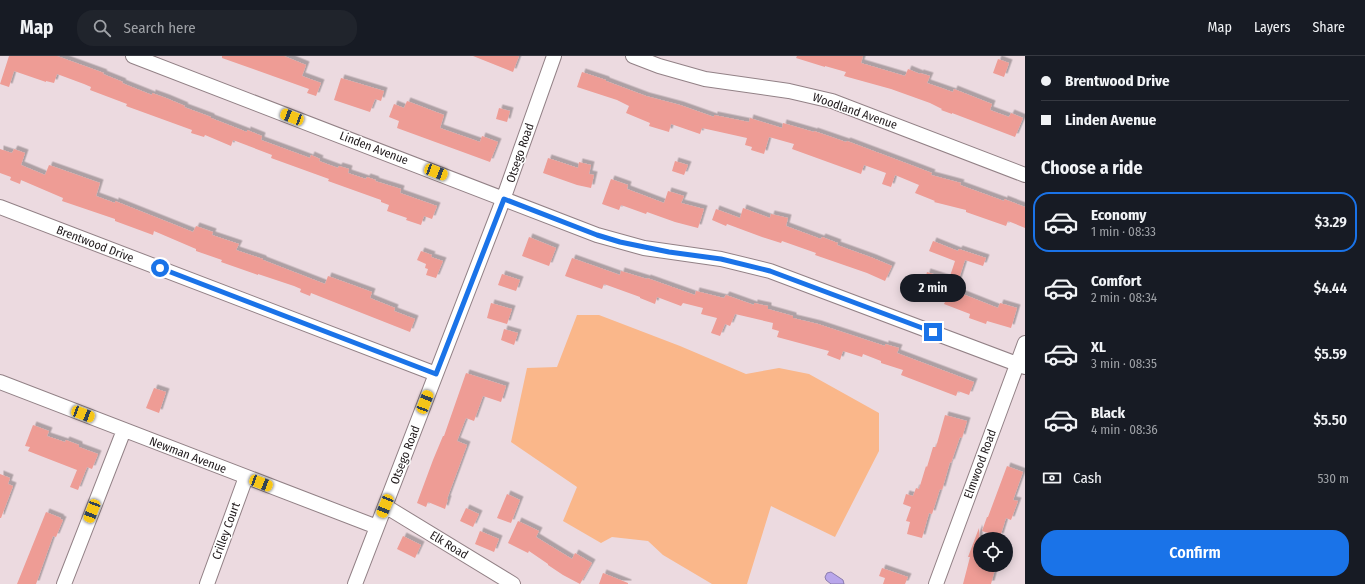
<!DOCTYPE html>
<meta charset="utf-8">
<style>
body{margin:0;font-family:"Fira Sans Condensed",sans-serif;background:#20242c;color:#f1f3f6;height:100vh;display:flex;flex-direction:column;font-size:15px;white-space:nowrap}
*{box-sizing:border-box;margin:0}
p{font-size:13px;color:#9ea1a6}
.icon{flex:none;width:22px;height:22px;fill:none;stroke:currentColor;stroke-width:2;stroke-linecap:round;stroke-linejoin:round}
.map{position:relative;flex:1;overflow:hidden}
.drawer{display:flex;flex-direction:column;background:#171b24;width:340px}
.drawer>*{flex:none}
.guide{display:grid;align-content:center;height:88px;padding:0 16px;background:#171b24}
.controls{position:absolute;left:973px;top:476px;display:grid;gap:8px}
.controls a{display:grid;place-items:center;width:40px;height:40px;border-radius:50%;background:#171b24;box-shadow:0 2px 10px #0003;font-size:20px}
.end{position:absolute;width:18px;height:18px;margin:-9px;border:5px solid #1a73e8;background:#fff;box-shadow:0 0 0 2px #fff}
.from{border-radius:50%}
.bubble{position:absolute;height:28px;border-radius:14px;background:#171b24;box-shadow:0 2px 10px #0003;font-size:13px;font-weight:600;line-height:28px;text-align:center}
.car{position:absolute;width:12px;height:24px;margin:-12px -6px;border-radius:5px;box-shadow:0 0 3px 1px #0007;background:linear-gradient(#f5c518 24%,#345 0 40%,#f5c518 0 76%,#345 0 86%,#f5c518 0)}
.guide b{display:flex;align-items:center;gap:14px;height:38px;font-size:15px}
.guide b+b{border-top:1px solid #363941}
.guide i{width:10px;height:10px;background:#f1f3f6}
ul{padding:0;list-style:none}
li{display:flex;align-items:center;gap:12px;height:60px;margin:0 8px 6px;padding:0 8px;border:2px solid transparent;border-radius:16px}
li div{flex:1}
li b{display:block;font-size:15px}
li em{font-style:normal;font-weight:600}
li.current{border-color:#1a73e8}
li>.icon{width:36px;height:36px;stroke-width:1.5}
h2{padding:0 16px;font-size:18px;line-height:48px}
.pay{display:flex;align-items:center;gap:10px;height:44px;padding:0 16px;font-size:15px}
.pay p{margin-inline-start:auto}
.primary-button{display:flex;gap:8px;margin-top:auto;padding:8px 16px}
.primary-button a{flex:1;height:46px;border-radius:16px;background:#1a73e8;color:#fff;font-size:16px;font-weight:600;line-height:46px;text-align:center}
header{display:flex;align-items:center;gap:24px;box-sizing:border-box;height:56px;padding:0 20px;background:#171b24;border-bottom:1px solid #363941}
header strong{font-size:19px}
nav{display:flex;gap:22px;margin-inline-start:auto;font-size:14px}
.search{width:280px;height:36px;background:#20242c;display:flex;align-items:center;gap:10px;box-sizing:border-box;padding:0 14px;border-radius:16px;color:#9ea1a6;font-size:15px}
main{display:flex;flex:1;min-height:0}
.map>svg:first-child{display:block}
</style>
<header>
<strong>Map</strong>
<div class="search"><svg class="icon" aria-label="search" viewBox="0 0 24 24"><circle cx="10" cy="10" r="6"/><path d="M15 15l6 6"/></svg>Search here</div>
<nav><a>Map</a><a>Layers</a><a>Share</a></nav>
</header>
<main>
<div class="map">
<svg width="1025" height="528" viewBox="0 0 1025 528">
<defs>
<filter id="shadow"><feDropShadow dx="3.5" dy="-3.5" stdDeviation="0" flood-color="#0004"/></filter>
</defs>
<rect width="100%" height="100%" fill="#ecdae0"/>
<path fill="#fab78a" d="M577,259H599L680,290L746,318L779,312L809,318L879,357V395L835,481L771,450L747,528H712L663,499L648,485L612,481L601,487L563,465L577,431L511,386L527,312L557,311Z"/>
<path fill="#b9a6eb" stroke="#8b7cad" d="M831,516L843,524L844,528H831L826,524L825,521L827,517Z"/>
<path fill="#ee9c95" filter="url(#shadow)" d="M9,0H57L104,17L103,18L123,26L122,27L152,39V37L166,42L185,50L184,51L211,61V62L247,76V74L262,80L261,84L310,102L311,99L320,103L319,105L338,112L339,110L349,113L348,117L366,123L367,121L376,124L375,125L401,133L400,137L437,150L432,163L424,160L421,169L406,164L407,162L387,155L389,149L381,146V144L328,125L329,123L271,102L272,99L233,84L231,90L205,79L204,81L191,77L192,74L126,50L127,48L90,34L91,31L84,28L57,18L54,27L46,25V26L14,15L9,31L0,28Z
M222,0H284L306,9L302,20L321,27L316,40L307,37L309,33L222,2Z
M473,0H519L513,16Z
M797,0H863L861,7L905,20L908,13L920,18V17L930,20L927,27L953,36L954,33L992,48L990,54L1009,61L1011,57L1023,62L1015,81L952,57V58L941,54L942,53L930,47L891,33L844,20L846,16L825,10V11L796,2Z
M998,3L1009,7L1004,21L993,17Z
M582,16L606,24V25L646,40L680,49L714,61V59L749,66L750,62L782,72L783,67L814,76V75L846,86L847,85L903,106L932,117L931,119L961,127L960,129L1004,145V143L1025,151V172L1008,165L1006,170L966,156V154L934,146L935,145L915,137L919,129L895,119L891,131L882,128L886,117L864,109L861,118L792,93L794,88L769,81L764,98L751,94L752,91L745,89L747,82L702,72L700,78L671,68L669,76L649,70L650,67L626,57L629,50L617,44L577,31Z
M341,22L384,35L381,45L375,43L370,56L334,44Z
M407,45L444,59L440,72L480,86L482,80L498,86L490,106L397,72L399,65L389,61L394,48L404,52Z
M499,52L510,55L507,66L496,63Z
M0,93L12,97L14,93L25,97L21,109L45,119L49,109L100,127L96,140L115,147V145L193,176L196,170L213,176L212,179L239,188L236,194L263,203V204L325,228L328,220L372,236L370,242L395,252L394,255L415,263L410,276L311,237L310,240L300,236L301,233L294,230L258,218V219L221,206L222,204L196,195V193L154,175L153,179L115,165V163L62,145L63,142L21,124L20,128L10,124L11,121L0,117Z
M548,102L578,112L579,106L591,109L589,118L594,119L591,132L577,129L543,117Z
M675,105L688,109L684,119L672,115Z
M611,123L628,129L627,133L664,147L668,135L684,140L681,147L704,153L698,172L675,166L647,156L646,158L621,149L619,154L602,148Z
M743,152L770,162L771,158L788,162L786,170L821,183L822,181L838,187L837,189L873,202L892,210L885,225L867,217L815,199L816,197L782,185L781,187L762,181L727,168L726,170L712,164L716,153L740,162Z
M529,181L556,192L549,210L522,200Z
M933,185L958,195L959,193L986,202L983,210L965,204L955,235L998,252L1000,247L1017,252L1011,272L987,265L986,268L969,262L970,258L944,248L945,246L920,239L927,216L949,223L955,205L929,195Z
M421,195L432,199L431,201L443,205L436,222L426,219L428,213L425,212L426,208L417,204Z
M572,202L620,219L621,215L647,223V222L695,239L696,235L724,242L726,239L754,249V247L768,250V253L793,260V262L818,268L885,290V288L899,292L897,297L974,326L969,339L958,335L956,340L901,319L903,314L881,307V305L863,298L862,301L843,295L840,304L827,299L829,295L777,281L779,275L772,273L773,267L735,258L730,270L725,268L720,280L711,277L717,262L701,258L703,252L683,247L681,250L657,241L655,248L640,242V241L604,228L602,233L565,220Z
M502,218L520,224L516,235L498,229Z
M491,247L512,253L507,268L487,262Z
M504,273L518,277L514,289L501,284Z
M466,317L506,330L501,346L483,340L474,365L466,362L457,385L467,389L447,443H448L445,453L428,446L426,451L417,447L433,404L443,380H444Z
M154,332L166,336L159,357L146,352Z
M945,359L967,365L962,382L960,381L951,407L950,406L942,434L940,433L932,458L929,457L922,482L907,478L910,466L906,465L911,451L903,448L906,438L913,440L916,432L919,433L926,410L927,411L933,391H936Z
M33,369L49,375L47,380L65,386L66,384L79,389V391L98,398L92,413L87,411L78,434L70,431L77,414L28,395L30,391L25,390Z
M1007,410L1023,416L1013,444L1018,445L1011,464L1006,462L1000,481L982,475L987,461H988Z
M0,418L10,422L8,428L13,430L1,462H0Z
M507,438L520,444L511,467L497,462Z
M466,452L479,458L473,471L460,465Z
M46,456L61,462L60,463L63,464L56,481L53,480L36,528H17Z
M518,465L539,475L536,481L572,503L575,497L592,507L580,528L563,519L548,509V508L529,495L528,497L508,487Z
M979,472L980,509H996L991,528H963L970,501H968Z
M480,475L499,483L494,496L475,488Z
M403,480L421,489L415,502L397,493Z
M882,512L908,521L905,528H883L885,522L879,520Z
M603,517L628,527V528H599Z"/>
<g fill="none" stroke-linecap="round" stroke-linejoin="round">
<defs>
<path id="minor" d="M133,0L597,179L644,192L721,203L770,215L1025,311
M633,0L659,10L705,23L789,35L832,45L1025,119
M0,151L436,318
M0,326L377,471
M385,450L513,528
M64,528L124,374
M207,528L246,421
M355,528L500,152L554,0
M936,528L1025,287"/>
</defs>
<use href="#minor" stroke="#928186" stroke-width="16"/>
<use href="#minor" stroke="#fff" stroke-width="14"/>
</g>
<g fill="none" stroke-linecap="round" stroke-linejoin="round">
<path stroke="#1a73e8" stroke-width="5" d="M160,212L436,318L504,143L597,179L620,186L669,196L721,203L770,215L933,276"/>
</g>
<g text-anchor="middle" stroke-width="3" stroke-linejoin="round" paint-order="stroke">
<g font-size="12" fill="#201a1c" stroke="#fff">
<text transform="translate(855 55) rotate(19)" y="4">Woodland Avenue</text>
<text transform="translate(374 92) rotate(21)" y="4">Linden Avenue</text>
<text transform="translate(520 97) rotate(-71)" y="4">Otsego Road</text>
<text transform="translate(95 188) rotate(21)" y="4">Brentwood Drive</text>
<text transform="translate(188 399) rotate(21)" y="4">Newman Avenue</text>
<text transform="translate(405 399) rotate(-69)" y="4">Otsego Road</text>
<text transform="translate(980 408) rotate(-70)" y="4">Elmwood Road</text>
<text transform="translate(226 475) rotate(-70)" y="4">Crilley Court</text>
<text transform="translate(449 489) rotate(31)" y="4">Elk Road</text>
</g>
</g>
</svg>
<div class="controls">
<a><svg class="icon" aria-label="locate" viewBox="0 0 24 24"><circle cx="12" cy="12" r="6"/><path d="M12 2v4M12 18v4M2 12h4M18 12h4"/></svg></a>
</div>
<i class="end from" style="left:160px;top:212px"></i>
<i class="end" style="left:933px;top:276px"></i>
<div class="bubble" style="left:900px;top:218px;width:66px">2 min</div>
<i class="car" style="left:292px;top:61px;rotate:291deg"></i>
<i class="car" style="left:436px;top:116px;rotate:111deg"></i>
<i class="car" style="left:425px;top:346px;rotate:21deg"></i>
<i class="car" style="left:83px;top:358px;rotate:111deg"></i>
<i class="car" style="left:261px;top:427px;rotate:111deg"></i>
<i class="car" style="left:385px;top:450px;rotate:202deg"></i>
<i class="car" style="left:92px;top:455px;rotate:201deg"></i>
</div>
<section class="drawer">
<div class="guide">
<b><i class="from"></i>Brentwood Drive</b>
<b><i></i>Linden Avenue</b>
</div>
<h2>Choose a ride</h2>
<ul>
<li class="current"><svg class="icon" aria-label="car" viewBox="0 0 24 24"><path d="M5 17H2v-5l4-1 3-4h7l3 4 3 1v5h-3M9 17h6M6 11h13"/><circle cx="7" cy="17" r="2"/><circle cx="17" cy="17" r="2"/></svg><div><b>Economy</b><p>1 min · 08:33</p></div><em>$3.29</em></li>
<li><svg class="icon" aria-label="car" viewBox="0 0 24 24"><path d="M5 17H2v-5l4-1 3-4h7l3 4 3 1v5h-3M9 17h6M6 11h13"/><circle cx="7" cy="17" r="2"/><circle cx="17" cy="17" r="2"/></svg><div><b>Comfort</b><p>2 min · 08:34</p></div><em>$4.44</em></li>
<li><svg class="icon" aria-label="car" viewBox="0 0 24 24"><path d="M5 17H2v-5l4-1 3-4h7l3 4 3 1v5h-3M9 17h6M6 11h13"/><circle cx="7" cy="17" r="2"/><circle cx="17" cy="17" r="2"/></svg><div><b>XL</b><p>3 min · 08:35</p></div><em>$5.59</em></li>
<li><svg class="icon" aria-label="car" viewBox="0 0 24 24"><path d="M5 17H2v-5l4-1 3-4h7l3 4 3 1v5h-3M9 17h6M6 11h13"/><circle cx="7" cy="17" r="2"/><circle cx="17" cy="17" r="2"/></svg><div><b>Black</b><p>4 min · 08:36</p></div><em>$5.50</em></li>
</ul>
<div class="pay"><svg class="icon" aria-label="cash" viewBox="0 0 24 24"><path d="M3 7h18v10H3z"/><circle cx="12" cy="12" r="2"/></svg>Cash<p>530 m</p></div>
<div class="primary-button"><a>Confirm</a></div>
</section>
</main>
